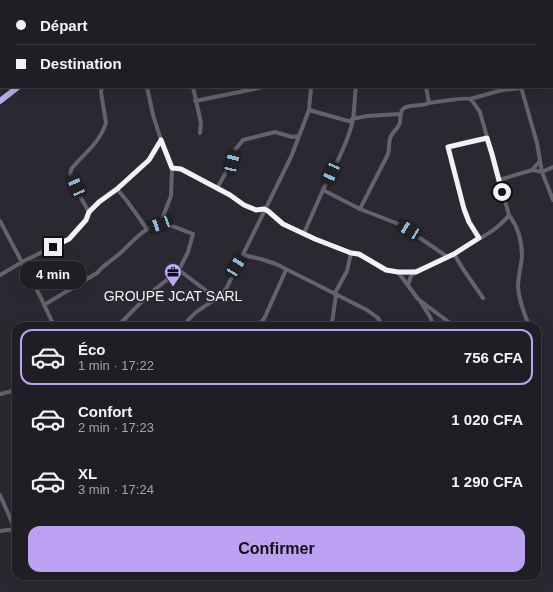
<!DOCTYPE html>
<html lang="fr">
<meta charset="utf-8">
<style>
body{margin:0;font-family:Helvetica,sans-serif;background:#2d2b32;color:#f1f3f6;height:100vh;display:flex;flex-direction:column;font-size:15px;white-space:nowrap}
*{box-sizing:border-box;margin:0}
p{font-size:13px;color:#a2a2a7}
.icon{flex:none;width:22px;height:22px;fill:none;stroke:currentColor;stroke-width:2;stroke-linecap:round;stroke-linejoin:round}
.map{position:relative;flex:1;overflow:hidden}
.panel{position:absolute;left:12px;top:322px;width:529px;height:258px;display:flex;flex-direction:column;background:#201e25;border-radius:12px;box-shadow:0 4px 16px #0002,0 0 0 1px #3d3c42}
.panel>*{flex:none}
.banner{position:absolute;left:0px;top:0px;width:553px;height:88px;box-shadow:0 4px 16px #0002,0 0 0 1px #3d3c42;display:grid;align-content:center;height:88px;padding:0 16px;background:#201e25}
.end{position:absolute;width:18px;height:18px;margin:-9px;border:5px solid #f2f1f7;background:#111;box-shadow:0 0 0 2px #111}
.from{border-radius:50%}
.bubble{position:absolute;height:28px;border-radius:12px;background:#201e25;box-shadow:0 4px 16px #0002,0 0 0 1px #3d3c42;font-size:13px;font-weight:700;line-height:28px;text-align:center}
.car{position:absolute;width:12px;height:24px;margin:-12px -6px;border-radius:5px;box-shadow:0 0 3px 1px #0007;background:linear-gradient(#222 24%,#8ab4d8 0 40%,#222 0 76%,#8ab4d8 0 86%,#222 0)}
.banner b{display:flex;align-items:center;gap:14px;height:38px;font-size:15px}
.banner b+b{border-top:1px solid #3d3c42}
.banner i{width:10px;height:10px;background:#f1f3f6}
ul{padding:7px 0 0;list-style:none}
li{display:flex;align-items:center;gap:12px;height:56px;margin:0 8px 6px;padding:0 8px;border:2px solid transparent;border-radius:12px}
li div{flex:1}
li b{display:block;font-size:15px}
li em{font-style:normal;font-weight:700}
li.active{border-color:#bca0f2}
li>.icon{width:36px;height:36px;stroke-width:1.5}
.action{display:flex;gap:8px;margin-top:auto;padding:8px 16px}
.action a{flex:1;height:46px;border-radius:12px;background:#bca0f2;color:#111;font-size:16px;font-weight:700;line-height:46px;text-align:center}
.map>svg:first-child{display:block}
</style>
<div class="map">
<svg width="553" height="592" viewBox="0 0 553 592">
<rect width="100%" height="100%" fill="#2a2831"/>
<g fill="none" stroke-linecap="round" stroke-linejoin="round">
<path stroke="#65626d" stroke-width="4" d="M141,0V1
M187,0L188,1
M273,0V1
M429,0V1
M497,0V1
M546,0V1
M317,1V0
M485,1L489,0
M552,29L553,33
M147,87L153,115L161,140L172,168L171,196L160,224
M193,87L201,123L200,133
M356,87C354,99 355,113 352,124C346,148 333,169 323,190L360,209L401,225L446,256
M426,87L429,103C436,102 466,97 470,99C474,102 477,108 480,112L499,180L532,170L540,161
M521,87L537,143L542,172L553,200
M470,99L502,90L522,88
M195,101L259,88V87
M309,110L352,122
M352,119L367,116L400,114
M172,168L181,169L230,195L244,205L256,210L264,209L268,211L283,224L315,239L351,253
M533,170L542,172L553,167
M217,188L232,162L234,151L243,140L275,132L292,137L299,136
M117,189L127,201L147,229
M360,209L388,154C390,148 388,142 391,136C393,132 397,129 399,125C402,120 398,113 404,108C410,104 421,107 429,103
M89,212C83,201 74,188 71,176C70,173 71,169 73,167C85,153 100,142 106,123L101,92L102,87
M509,215C518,227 522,241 522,256C521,267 518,276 518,287C519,301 524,313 529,326
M0,221L40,296L54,326
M304,233L323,190
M479,239L469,222L464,209L448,147L487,138
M243,255L261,259L276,264L367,310L378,318L382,326
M179,270L213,296L221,295L226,289L291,157L309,110L311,87
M398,272L418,299L454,326
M0,275L22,262L69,239L86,220L89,212L99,202L117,189L149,160L161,140
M408,285L411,276L416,272
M335,293L347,271L351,253C364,255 374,263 386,269C411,281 432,262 454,254
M483,298L463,269L454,254C472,241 496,233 509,215L499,180
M420,301L429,315L434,326
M44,305L97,273C102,266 111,261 118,255C130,245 144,226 161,224C171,224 184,231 193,234L188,252L179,270L148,295L118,326
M184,326C195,309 206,307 221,295
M257,326L264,319L286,270
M327,326L332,323L336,295
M0,394L16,390
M0,495L15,529L0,531"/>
<path stroke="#beabee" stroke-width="6" d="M227,1L232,0
M0,101L18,87"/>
</g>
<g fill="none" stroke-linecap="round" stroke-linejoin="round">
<path stroke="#f2f1f7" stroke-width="5" d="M53,247L69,239L86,220L89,212L99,202L117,189L149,160L161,140L172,168L181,169L230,195L244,205L256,210L264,209L268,211L283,224L315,239L351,253L359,254L386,270L398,272H416L454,254L479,238L469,222L464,209L448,147L487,138L492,154L502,192"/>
</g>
<defs>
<symbol id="office-pin" viewBox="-11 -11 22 30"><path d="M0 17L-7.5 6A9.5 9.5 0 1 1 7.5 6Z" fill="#bfa9f4" stroke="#2a2831"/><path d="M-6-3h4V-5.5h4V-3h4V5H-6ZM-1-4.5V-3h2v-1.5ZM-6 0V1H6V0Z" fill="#111"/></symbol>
</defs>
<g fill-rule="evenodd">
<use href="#office-pin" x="163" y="262" width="20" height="27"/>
</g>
<g text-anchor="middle" stroke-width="3.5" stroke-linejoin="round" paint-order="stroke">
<g font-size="14" fill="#f2f1f7" stroke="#2a2831">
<text x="173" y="301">GROUPE JCAT SARL</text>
</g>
</g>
</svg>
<i class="end from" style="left:502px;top:192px"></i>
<i class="end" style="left:53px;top:247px"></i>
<div class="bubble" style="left:20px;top:261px;width:66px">4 min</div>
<i class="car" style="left:232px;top:162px;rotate:13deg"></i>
<i class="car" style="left:331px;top:173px;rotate:204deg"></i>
<i class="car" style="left:76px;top:186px;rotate:336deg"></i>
<i class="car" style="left:160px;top:224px;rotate:250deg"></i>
<i class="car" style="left:409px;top:230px;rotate:302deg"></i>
<i class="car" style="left:236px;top:266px;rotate:32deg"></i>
<div class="banner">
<b><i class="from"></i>Départ</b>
<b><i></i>Destination</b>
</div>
<section class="panel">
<ul>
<li class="active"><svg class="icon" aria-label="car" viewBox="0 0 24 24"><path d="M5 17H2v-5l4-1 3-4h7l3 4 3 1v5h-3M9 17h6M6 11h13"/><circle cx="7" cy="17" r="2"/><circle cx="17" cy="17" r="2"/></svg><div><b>Éco</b><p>1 min · 17:22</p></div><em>756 CFA</em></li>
<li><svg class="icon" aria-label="car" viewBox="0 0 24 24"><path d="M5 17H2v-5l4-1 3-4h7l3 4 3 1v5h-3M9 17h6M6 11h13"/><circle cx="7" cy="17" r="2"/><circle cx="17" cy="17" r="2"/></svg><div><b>Confort</b><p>2 min · 17:23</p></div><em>1 020 CFA</em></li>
<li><svg class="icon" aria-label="car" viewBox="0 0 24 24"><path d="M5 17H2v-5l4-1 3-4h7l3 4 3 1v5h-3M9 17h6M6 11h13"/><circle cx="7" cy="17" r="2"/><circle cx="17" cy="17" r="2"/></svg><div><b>XL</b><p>3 min · 17:24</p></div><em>1 290 CFA</em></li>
</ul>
<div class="action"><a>Confirmer</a></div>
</section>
</div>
